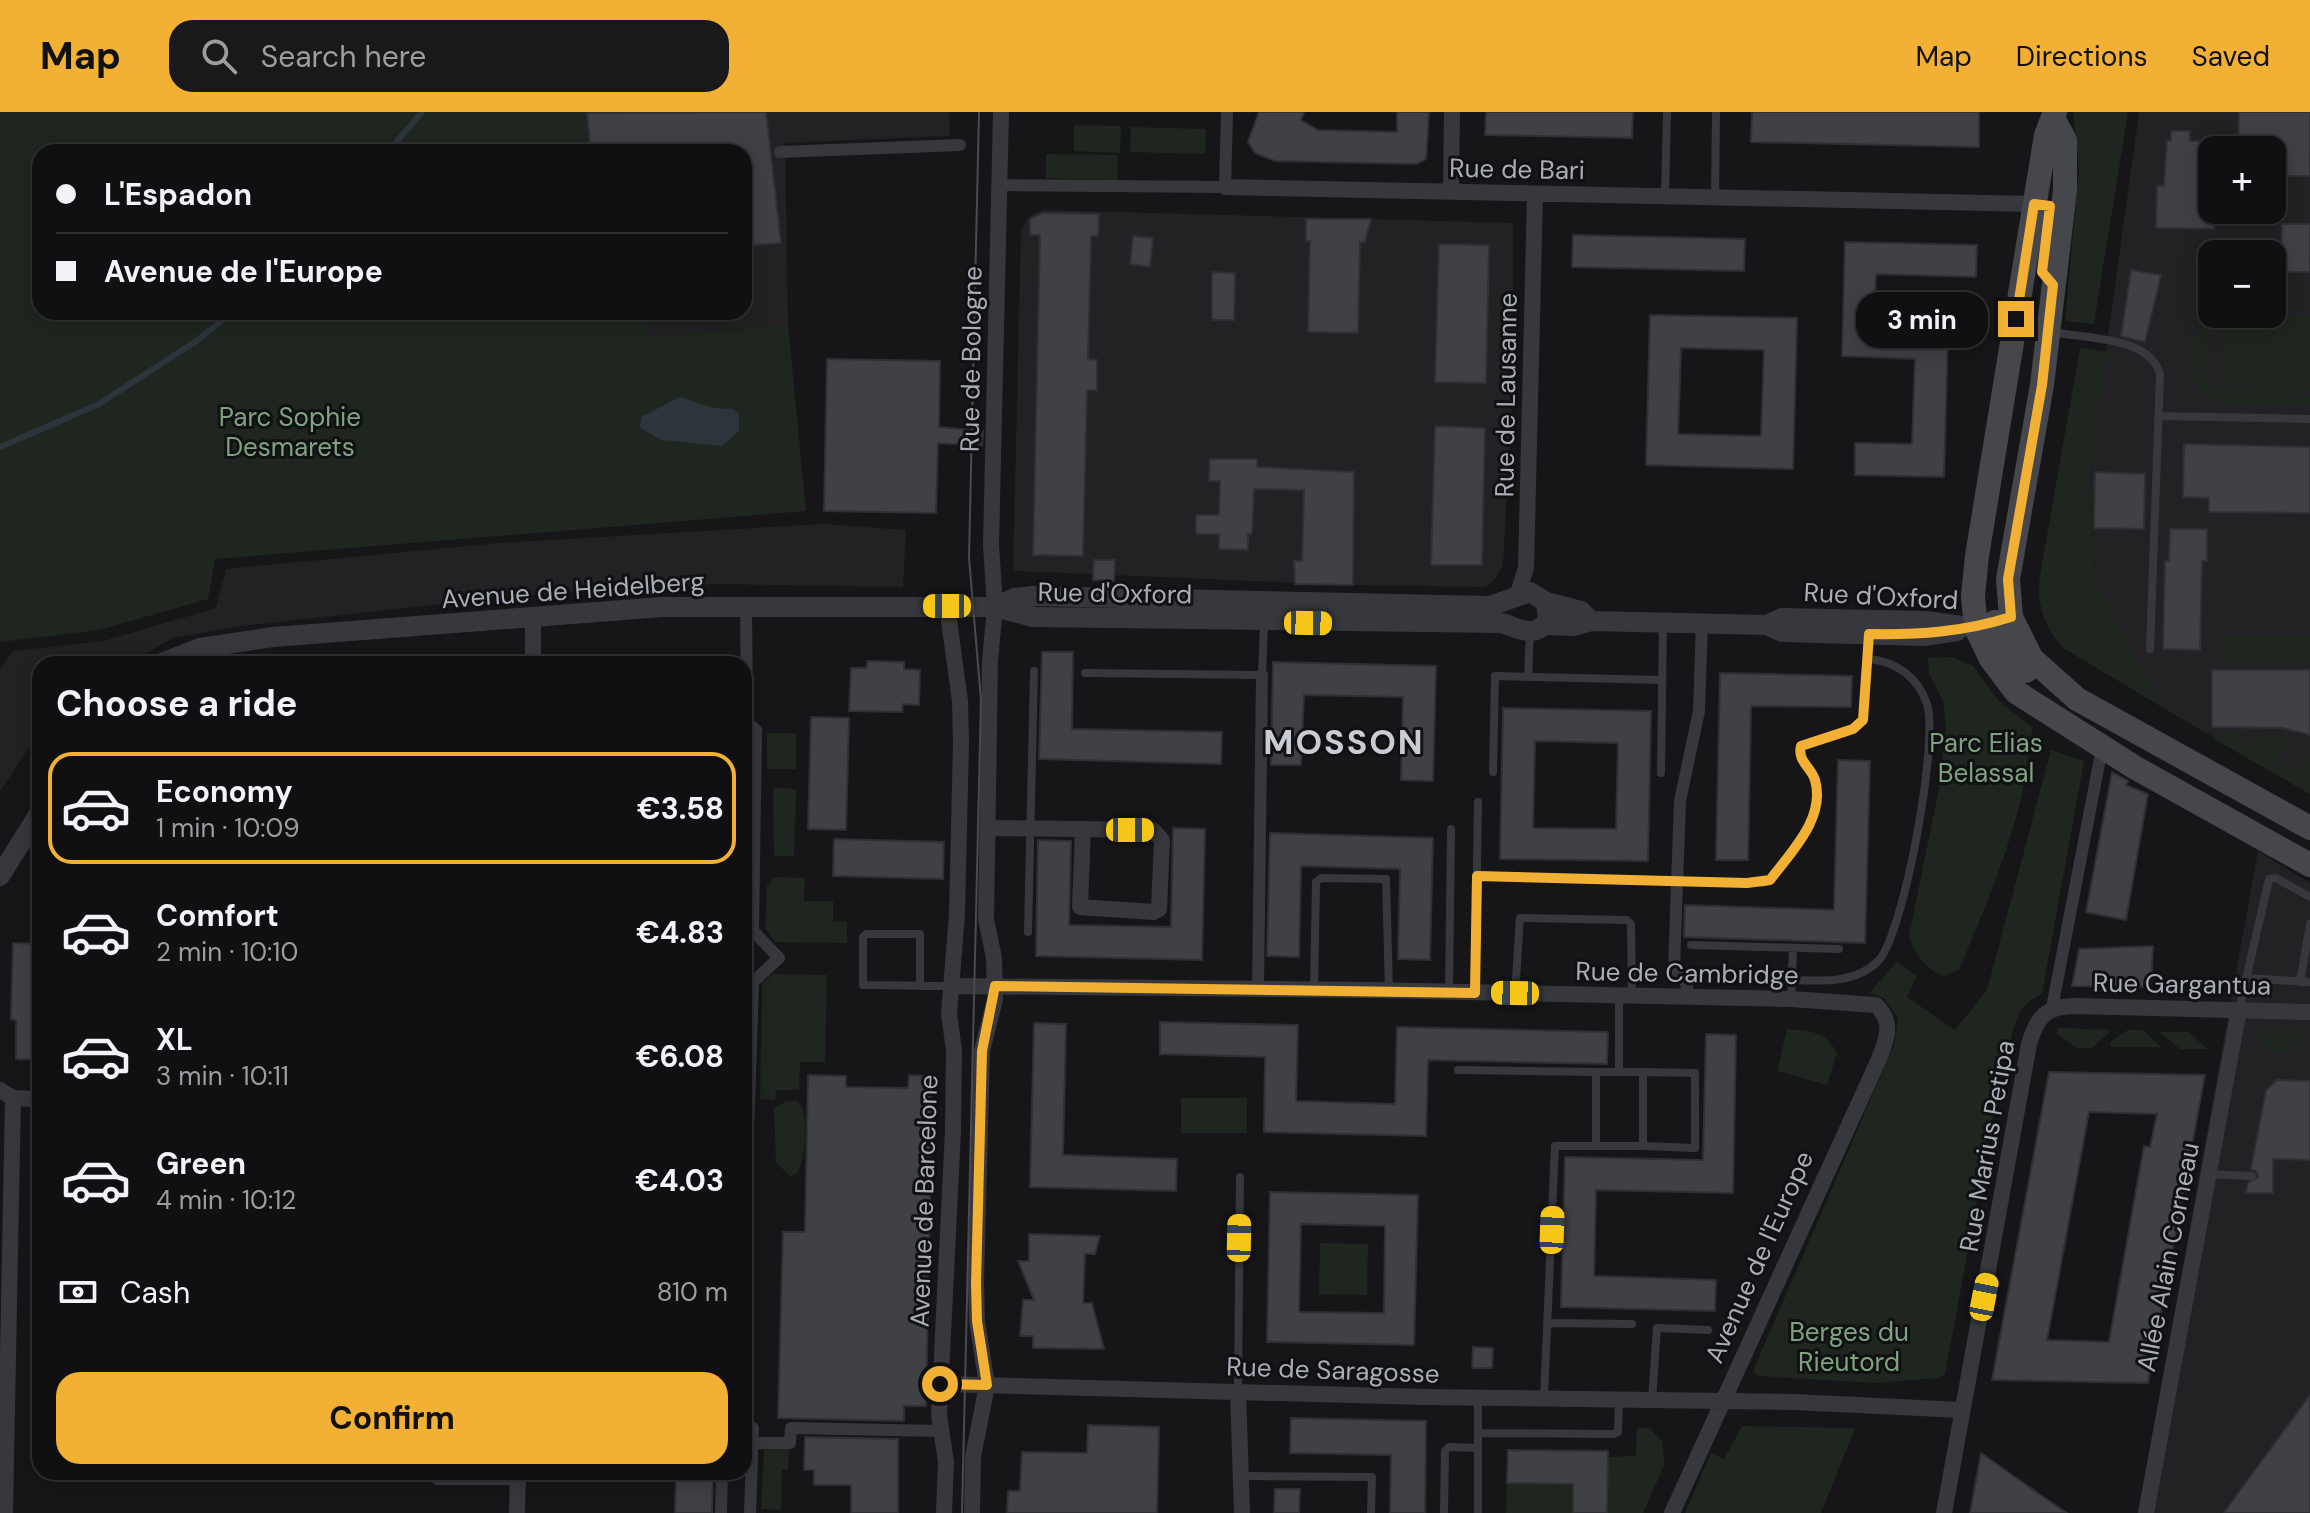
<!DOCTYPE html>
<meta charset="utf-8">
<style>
body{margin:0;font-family:"DM Sans",sans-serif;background:#19191b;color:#f1f3f6;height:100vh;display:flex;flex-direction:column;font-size:30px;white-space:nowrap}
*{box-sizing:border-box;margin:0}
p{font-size:26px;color:#9c9d9f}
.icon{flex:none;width:44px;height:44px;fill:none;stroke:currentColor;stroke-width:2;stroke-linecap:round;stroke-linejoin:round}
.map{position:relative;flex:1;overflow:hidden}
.side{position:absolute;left:32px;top:544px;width:720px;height:824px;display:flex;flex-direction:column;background:#101012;border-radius:24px;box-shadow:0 4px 20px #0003,0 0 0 2px #303032}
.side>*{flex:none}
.banner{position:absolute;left:32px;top:32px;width:720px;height:176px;border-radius:24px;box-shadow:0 4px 20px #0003,0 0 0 2px #303032;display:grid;align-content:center;height:176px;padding:0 24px;background:#101012}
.buttons{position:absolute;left:2198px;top:24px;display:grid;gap:16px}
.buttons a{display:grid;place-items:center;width:88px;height:88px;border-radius:16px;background:#101012;box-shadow:0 4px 20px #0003,0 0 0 2px #303032;font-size:40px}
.end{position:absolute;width:36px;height:36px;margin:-18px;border:10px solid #f2b134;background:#111;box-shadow:0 0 0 4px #111}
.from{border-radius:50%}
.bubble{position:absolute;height:56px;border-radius:24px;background:#101012;box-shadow:0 4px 20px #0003,0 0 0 2px #303032;font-size:26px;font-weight:700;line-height:56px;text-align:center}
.car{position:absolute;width:24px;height:48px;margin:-24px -12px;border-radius:10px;box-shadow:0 0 6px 2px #0007;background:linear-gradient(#f5c518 24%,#345 0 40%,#f5c518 0 76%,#345 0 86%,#f5c518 0)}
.banner b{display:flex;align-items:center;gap:28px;height:76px;font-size:30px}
.banner b+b{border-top:2px solid #303032}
.banner i{width:20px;height:20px;background:#f1f3f6}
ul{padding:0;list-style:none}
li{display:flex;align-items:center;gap:24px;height:112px;margin:0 16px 12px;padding:0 8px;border:4px solid transparent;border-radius:24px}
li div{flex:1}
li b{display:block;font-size:30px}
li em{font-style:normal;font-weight:700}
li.active{border-color:#f2b134}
li>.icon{width:72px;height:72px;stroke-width:1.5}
h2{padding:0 24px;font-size:36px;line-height:96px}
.pay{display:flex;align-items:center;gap:20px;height:88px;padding:0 24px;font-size:30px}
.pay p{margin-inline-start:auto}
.action{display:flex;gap:16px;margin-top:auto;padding:16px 24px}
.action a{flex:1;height:92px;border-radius:24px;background:#f2b134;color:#111;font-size:32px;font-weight:700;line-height:92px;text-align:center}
header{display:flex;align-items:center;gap:48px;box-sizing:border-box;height:112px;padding:0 40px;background:#f2b134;color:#111}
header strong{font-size:38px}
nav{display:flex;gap:44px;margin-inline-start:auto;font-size:28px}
.search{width:560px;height:72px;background:#19191b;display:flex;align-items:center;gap:20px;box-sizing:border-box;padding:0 28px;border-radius:24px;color:#9c9d9f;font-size:30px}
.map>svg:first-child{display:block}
</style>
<header>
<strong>Map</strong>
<div class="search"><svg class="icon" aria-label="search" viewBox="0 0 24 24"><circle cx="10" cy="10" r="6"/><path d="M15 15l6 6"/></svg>Search here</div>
<nav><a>Map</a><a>Directions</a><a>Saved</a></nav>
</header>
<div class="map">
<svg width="2310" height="1401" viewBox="0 0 2310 1401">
<rect width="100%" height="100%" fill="#161618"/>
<path fill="#222225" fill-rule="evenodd" d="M587,0H949L950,24L785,31L788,212L650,225L647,200H744V40H591Z
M2139,0H2310V682L2162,595L2094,465L2090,355ZM2212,38H2272V98H2212ZM2212,142H2272V202H2212Z
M1044,98L1513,111V266L1503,453L1496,466L1485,475L1353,473L1013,459L1021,117L1031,103Z
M823,412L906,418L903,475L716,472L505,485L240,514L173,526L127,552H40V619L0,680V557L13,539L103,529L216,496L226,457L501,431Z
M2258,739L2310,771V1401H2138Z"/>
<path fill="#1e261f" d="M0,0H587L591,40H40V200H647L650,225L788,212L806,399L215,447L208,487L99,518L0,530Z
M2073,0H2128L2094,212L2065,209L2079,57Z
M1074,13L1121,14L1120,41L1074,39Z
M1131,15L1206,17L1205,42L1130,40Z
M1046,42L1118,43L1117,68L1046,66Z
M2218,202L2310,203V214H2219C2197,227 2197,267 2219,279L2310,283V293L2223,292L2205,286C2186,263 2185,214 2218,202Z
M2221,216L2310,217V279L2220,277Z
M2080,236L2108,240L2090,355L2094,465L2162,595L2063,536C2044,515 2036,492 2040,463Z
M2222,524L2310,525V551L2221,550Z
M1952,545L1973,554L1999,589L2032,615C2026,702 1992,779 1959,858L1945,864C1929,861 1912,839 1909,824L1939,676L1946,616L1943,589L1929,562L1928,546Z
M2218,620L2239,621L2236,630L2247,636L2261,621L2290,625L2275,650L2290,660L2310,644V682L2214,627Z
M796,621V657H767V621Z
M2051,638L2084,649L2042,882C2016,895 2016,909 2009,934C2005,948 2000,956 1999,972L1945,1262L1938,1266L1878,1271L1758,1264L1753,1259L1894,933L1898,906L1884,886L1869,881L1897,850L1917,864L1907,885L1955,918L1987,878Z
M773,676L796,677L794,744H774Z
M775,765L805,766L804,789H833V810H847V831L775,830L765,816L767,773Z
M772,862L827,863L825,950H800L799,978H776L775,988L760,987L762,872Z
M2057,916H2059L2112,918L2092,936H2077L2057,922Z
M1787,917C1810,919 1826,919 1837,941L1827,973L1777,959Z
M2128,918H2143L2161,935H2111L2110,930Z
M2159,920H2189L2207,937H2180Z
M2252,920L2307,922L2285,940H2273Z
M1181,986H1247V1021H1181Z
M787,989H798C810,1004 805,1044 798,1061L790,1064L776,1051L774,996Z
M1320,1131L1368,1132L1367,1183L1319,1182Z
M1742,1314L1855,1316L1821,1401H1685L1711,1341L1724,1347Z
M1637,1316H1649L1663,1330L1664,1354L1643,1401H1607L1608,1345L1636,1344Z
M764,1336L789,1337L788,1357L782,1358L781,1398L761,1397Z
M1507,1371L1573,1373V1401H1506Z"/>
<path fill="#2c353c" d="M680,285L713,296L733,297L739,302V319L722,334L662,328L640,316L641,305Z"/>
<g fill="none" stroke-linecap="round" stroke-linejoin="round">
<path stroke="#2c353c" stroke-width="6" d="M388,40L422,0
M0,335L99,292L198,228L232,200"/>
</g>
<path fill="#404145" stroke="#303034" stroke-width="2" fill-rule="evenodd" d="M766,0L781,131L744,134V40H591L587,1Z
M1259,0H1304L1301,8L1318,18L1397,20V0H1429L1426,47L1416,52L1275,49L1255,41L1248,30Z
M1486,0H1633L1632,26L1485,23Z
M1752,0H1979V35L1751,30Z
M2239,0H2310V64H2272V38L2238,35Z
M2171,19H2190V29H2206V63L2208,75H2212L2214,117L2156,116L2157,74H2164L2167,29H2171Z
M1042,101L1099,102L1098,124H1091L1088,247L1097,248V278H1087L1083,444L1033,443L1040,123H1030V107Z
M1306,107H1371L1365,130H1360L1358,221L1308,220L1310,129H1306Z
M2282,112H2310V160H2281Z
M1573,123L1745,127L1744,159L1572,155Z
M1133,124L1153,126L1150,155L1130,152Z
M1845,130L1977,133L1976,165L1876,162L1874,214L1948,216L1944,365L1855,363V331L1912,332L1915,247L1842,244Z
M1439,132L1489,133L1486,271L1435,270Z
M2131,158L2161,163L2145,230L2121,224Z
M1212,160L1235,161L1234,208H1212Z
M1650,203L1797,206L1793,357L1646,353ZM1681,236L1764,238L1761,324L1678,322Z
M827,247L940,249L939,315L983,319L982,334L938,331L936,401L824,399Z
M1435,314L1485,316L1482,453H1431Z
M2184,332L2310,335V401L2209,400V386L2183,385Z
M1210,347H1257V355L1354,360L1353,473L1295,472L1294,449H1302L1304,378L1254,377L1252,422H1248V438L1219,437V422H1196V403H1219L1220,369H1209Z
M2095,360L2145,362L2144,417L2094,416Z
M2170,417H2207V449H2202L2200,538L2163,537L2165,449H2169Z
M1094,448H1115L1114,469L1093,468Z
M1042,540H1073L1072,617L1222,620L1221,652L1039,647Z
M867,549L904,550V557L920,558L919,593L903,592L902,600L849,599L851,556H867Z
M1273,550L1436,554L1433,669L1401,668L1403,585L1304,583L1301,653H1271Z
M2212,558H2310V623L2283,616L2212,615Z
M1720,561L1852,564L1851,595L1751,594L1748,748H1716Z
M1503,596L1651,599L1648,749L1500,747ZM1535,629L1618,631L1616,717L1533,716Z
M811,605L849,606L846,718L808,717Z
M1838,648L1870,649L1865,831L1684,825L1685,793L1834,798Z
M2112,660L2128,669L2126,673L2148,682L2126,808L2086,800Z
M1173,716L1205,717L1202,848L1036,844L1038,728L1071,729L1069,813L1171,815Z
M1270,721L1433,726L1430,848L1398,847L1400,757L1301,754L1299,845L1267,844Z
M834,727L944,730L943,767L833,764Z
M13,831L40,832V948L16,947V908L11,907Z
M2153,834L2151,875L2072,874L2079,837Z
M1160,910L1298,913L1296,989L1395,992L1397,915L1608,920L1607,952L1428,948L1426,1024L1264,1020L1265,945L1160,942Z
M1034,911L1066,912L1063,1043L1177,1047L1176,1079L1030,1075Z
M1706,922L1736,923L1733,1081L1596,1078L1594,1164L1716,1168L1715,1199L1561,1195L1565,1045L1703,1048Z
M2049,960L2205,963L2148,1271L1992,1268ZM2089,1000L2157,1002L2150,1035L2144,1034L2109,1230L2047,1228Z
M808,963L846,964V975L908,976L909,963L927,964L926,981H932L926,1294H904V1309L778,1306L783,1120H805Z
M2277,968L2310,969V1048L2273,1047V1081H2246L2248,1071L2259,1065L2256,1059L2251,1057L2266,978Z
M1270,1080L1418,1083L1414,1233L1267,1230ZM1301,1112L1385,1114L1384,1201L1299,1200Z
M1029,1122L1100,1124L1095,1142H1085L1083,1191H1092L1104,1237L1033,1236V1224H1020L1023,1188H1034L1018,1149H1029Z
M1473,1235L1493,1236L1492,1256H1472Z
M2310,1283V1401H2224L2233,1388Z
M1291,1306L1426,1309L1425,1401H1390L1391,1343L1290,1341Z
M1088,1313L1159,1315L1157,1401H1007L1008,1379H1020L1022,1340L1087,1341Z
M805,1325L898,1327V1401H851V1373H814V1358H804Z
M1508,1338L1608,1339L1607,1401H1573V1372L1507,1371Z
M1981,1341L2039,1382L2067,1401H1970Z
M676,1360H713L712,1401H675Z
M1275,1377H1300L1299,1401H1274Z"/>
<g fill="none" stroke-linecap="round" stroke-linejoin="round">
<path stroke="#37383d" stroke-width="8" d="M1665,84L1667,0
M1715,86L1716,0
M2053,220C2086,227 2151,224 2160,263L2150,537
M2158,304L2310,307
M225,552V533
M1085,561L1262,563L1264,510
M1528,565L1530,521
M1493,660L1495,564L1662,568
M1661,661L1663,510
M1477,764L1764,771L1770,768C1790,740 1826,706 1815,668C1811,655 1797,649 1801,634L1853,617L1863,608L1869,522
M1028,820L1034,559
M1691,833L1839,837
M2246,866L2310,870
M1792,868C1821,869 1857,872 1879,848C1904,820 1939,629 1927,592C1918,565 1896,549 1868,547
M2300,870L2310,812
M920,874V822H866L863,825V873C892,873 921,874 951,874
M1314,877L1316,770L1321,766L1386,767L1389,879
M1449,880L1451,717
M1475,880L1478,690
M1515,881L1520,806L1627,808L1631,812L1632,883
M1791,887L1793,836
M2239,898L2269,767L2276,766L2310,785
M1458,958L1596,960
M1619,960H1643V1034H1596V960H1619V884
M1643,960L1695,961V1036L1643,1034
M2208,1062L2252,1064
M1549,1211L1632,1212
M1238,1279L1240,1065
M1544,1286L1555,1034H1596
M1652,1288L1657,1216L1708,1218
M1478,1321L1614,1322L1618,1320L1619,1288
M1243,1364L1372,1365L1371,1401
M437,1369H518
M1444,1401L1445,1339L1449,1335L1478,1336
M1478,1401V1286"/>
<path stroke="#37383d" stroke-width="12" d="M780,40L960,33
M999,73L1225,75L1227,0
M746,493L747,610L756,618L753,819L779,846L753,870
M744,861L753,870L744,1141
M1258,877L1262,563
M1686,886L1687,872L1674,856L1680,689L1699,599L1702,511
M2052,896L2102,636
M744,1316H753L750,1401
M752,1331H790L791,1316L941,1319
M721,1401L722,1360"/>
<path stroke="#37383d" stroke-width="16" d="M1225,75L2034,92
M1451,80L1452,0
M1517,484L1526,456L1535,82
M533,552V507
M988,716L1153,718L1162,728L1159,797L1153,800L1080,795L1083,717
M951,874L1370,878L1791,887L1876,893C1894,910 1887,927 1879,947L1672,1401
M0,978L13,986L40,987
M940,1272L1425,1285L1794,1290L1962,1298
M1238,1279L1242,1401
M5,1401L13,986
M517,1401L518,1360
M944,1401L946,1350L939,1303L953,1019L954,938L949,902L957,802L961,630L960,589L947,494
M972,1401L973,1345L987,1273L977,1209L976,1171L982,939L995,887L994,846L986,807L990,549L995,495L991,433L1001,0
M1944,1401L2029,932C2037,905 2046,894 2075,894L2310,900
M2146,1401L2239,898"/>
<path stroke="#37383d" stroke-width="20" d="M995,495L1014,486L1033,484L1490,494L1530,480L1546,490L1581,499L1591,509
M1545,513L1573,514L1591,509L1767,513L1782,506L1926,509L1976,516
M1767,513L1782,520L1924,524L1957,519
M159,552L200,536L273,525L662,495H995L1033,505L1501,511C1520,516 1534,528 1548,508L1546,490
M0,764L40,700"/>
<path stroke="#45474d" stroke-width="24" d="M2055,0L2046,23L1977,444L1973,484L1976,516L1991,547L2016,580L2134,655L2310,753
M2054,8L2065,28V78L2042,273L2008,467L2011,505L2032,547L2077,587L2310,716
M1995,510L2004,532L2026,559"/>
<path stroke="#4a4c52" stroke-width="2" d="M962,1401L981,588L969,446L979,0"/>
</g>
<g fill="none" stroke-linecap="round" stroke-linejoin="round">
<path stroke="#f2b134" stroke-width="10" d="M940,1272L987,1273L977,1209L976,1171L982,939L995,874L1475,881L1477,764L1747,771L1770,768C1791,740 1826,706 1815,668C1811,655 1797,649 1801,634L1853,617L1863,608L1869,522C1919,523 1963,520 2011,505L2008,467L2042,273L2053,173L2042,160L2050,94L2034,92L2016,207"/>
</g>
<g text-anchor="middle" stroke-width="6" stroke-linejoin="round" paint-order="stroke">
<g font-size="26" fill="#a8adb8" stroke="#111113">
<text transform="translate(1517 57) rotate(1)" y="9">Rue de Bari</text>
<text transform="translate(971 247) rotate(-89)" y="9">Rue de Bologne</text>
<text transform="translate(1506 283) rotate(-89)" y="9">Rue de Lausanne</text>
<text transform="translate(573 478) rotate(-4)" y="9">Avenue de Heidelberg</text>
<text transform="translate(1115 481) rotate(1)" y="9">Rue d'Oxford</text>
<text transform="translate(1881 484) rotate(3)" y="9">Rue d'Oxford</text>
<text transform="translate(1687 861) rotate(1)" y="9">Rue de Cambridge</text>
<text transform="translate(2182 872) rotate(1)" y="9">Rue Gargantua</text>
<text transform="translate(1987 1034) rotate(-80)" y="9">Rue Marius Petipa</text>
<text transform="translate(924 1089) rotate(-88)" y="9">Avenue de Barcelone</text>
<text transform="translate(1759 1145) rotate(-66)" y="9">Avenue de l'Europe</text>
<text transform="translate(2168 1145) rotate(-79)" y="9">Allée Alain Corneau</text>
<text transform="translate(1333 1258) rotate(2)" y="9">Rue de Saragosse</text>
</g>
<g font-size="26" fill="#7fa381" stroke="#111113">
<text x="290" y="314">Parc Sophie<tspan x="290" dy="30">Desmarets</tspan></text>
<text x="1986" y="640">Parc Elias<tspan x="1986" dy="30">Belassal</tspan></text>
<text x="1849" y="1229">Berges du<tspan x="1849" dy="30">Rieutord</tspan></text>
</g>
<g font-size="34" font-weight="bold" letter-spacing="2" fill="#c9ccd4" stroke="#111113">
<text x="1344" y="642">MOSSON</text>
</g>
</g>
</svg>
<div class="buttons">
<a>+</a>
<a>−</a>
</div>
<i class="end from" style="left:940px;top:1272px"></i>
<i class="end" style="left:2016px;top:207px"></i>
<div class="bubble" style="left:1856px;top:180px;width:132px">3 min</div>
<i class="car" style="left:947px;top:494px;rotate:270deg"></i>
<i class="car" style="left:1308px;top:511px;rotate:91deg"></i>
<i class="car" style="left:1130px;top:718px;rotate:90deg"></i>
<i class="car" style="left:1515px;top:881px;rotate:271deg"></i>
<i class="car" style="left:1552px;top:1118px;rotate:2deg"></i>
<i class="car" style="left:1239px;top:1126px;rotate:1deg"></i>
<i class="car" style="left:1984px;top:1185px;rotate:11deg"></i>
<div class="banner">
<b><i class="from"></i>L'Espadon</b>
<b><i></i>Avenue de l'Europe</b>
</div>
<section class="side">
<h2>Choose a ride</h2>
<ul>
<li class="active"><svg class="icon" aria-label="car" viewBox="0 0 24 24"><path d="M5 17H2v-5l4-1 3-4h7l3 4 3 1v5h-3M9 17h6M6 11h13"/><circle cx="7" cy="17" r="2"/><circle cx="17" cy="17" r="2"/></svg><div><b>Economy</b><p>1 min · 10:09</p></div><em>€3.58</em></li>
<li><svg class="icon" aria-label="car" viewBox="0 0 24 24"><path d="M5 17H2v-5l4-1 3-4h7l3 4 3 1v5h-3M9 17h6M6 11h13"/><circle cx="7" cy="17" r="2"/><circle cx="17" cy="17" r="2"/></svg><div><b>Comfort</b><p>2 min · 10:10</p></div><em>€4.83</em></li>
<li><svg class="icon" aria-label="car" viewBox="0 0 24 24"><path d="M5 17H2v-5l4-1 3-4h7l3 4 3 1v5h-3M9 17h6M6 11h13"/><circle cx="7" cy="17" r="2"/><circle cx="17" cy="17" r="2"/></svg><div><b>XL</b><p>3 min · 10:11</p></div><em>€6.08</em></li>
<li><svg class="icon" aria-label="car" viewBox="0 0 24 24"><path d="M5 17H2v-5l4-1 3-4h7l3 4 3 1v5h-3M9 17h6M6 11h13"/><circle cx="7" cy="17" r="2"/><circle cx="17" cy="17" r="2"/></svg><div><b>Green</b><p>4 min · 10:12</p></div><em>€4.03</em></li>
</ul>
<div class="pay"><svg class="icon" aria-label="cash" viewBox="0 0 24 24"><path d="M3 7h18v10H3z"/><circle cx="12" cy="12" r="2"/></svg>Cash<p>810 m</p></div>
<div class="action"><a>Confirm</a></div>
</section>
</div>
